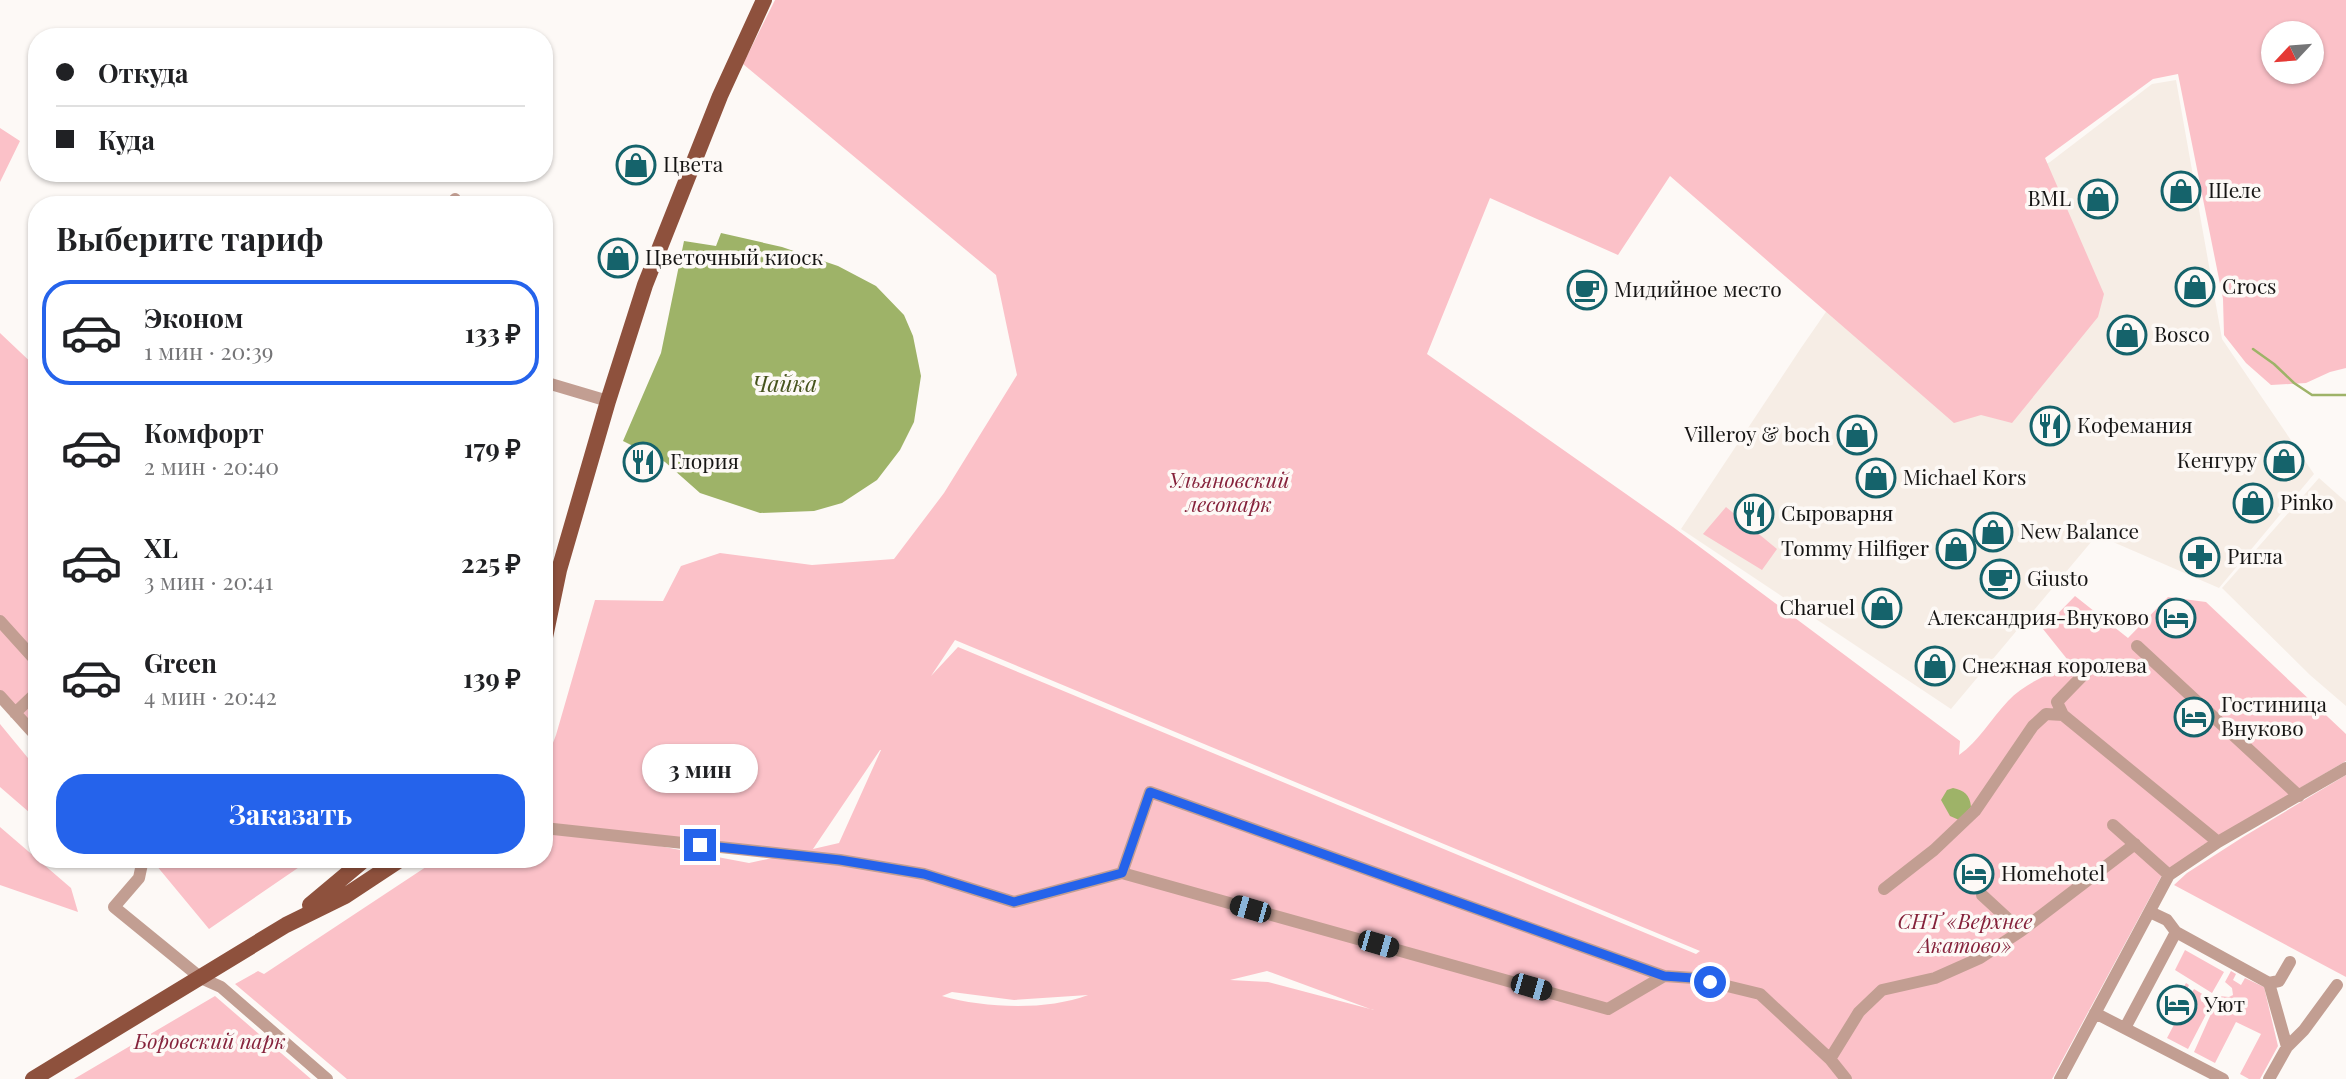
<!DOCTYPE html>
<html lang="ru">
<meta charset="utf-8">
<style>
body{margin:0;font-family:"Playfair Display",serif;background:#f6f6f6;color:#202124;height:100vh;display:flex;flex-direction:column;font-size:26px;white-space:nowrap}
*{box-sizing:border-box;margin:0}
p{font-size:23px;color:#757577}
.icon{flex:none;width:38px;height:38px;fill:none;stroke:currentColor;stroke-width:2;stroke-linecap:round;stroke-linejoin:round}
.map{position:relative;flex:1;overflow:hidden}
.details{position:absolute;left:28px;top:196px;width:525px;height:672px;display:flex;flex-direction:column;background:#fff;border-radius:28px;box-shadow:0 2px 5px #0004}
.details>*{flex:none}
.top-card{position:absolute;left:28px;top:28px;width:525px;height:154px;border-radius:28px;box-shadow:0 2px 5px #0004;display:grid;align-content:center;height:154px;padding:0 28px;background:#fff}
.needle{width:46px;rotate:244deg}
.tools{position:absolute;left:2261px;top:21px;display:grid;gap:14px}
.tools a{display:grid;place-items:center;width:63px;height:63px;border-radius:50%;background:#fff;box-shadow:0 2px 5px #0004;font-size:35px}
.end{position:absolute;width:32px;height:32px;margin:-16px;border:9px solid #2563eb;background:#fff;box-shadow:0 0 0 4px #fff}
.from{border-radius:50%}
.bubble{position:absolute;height:49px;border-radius:24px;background:#fff;box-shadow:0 2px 5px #0004;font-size:23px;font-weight:700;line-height:49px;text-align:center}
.car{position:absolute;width:21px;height:42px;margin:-21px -10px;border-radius:9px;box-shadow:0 0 5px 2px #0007;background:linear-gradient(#222 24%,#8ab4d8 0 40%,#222 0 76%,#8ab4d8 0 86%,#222 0)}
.top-card b{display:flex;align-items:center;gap:24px;height:66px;font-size:26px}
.top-card b+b{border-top:2px solid #e0e0e0}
.top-card i{width:18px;height:18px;background:#202124}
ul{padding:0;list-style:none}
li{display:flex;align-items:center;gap:21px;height:105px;margin:0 14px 10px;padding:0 14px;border:4px solid transparent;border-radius:28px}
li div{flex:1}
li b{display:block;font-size:26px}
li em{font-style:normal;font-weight:700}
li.active{border-color:#2563eb}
li>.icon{width:63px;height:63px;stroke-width:1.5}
h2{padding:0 28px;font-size:32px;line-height:84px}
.primary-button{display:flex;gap:14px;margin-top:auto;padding:14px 28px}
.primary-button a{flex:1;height:80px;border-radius:28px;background:#2563eb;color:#fff;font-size:28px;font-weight:700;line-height:80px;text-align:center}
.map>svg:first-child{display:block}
</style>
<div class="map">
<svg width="2346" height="1079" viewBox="0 0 2346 1079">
<rect width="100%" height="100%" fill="#fdf9f6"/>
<path fill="#f6ede5" d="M2176,80L2222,339L2314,474L2219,588L2097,535L1951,709L1681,529L1801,348L1871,247L2050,162L2152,84Z
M2319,478L2346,502V706L2310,675L2222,588Z"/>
<path fill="#fbc1c8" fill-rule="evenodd" d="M775,0H2346V368L2330,372L2306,383L2271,385L2246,363L2224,335L2223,299L2178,74L2153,79L2045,158L2104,294L2098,317L2012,423L1981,415L1954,423L1670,176L1618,255L1490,198L1427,354L1673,527L1960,741L1959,755C1979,741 1991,719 2008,701C2025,683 2049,674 2071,664L2043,629L2075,596L2128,638L2168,597L2206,602L2346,734V761L2203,845L2162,875L2052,1079H347L235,984L258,971L264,974L438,859H544V766L556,735L595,600L663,601L681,566L720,553L812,565L894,559L944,493L1017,375L996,275L743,64ZM2273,33H2312V72H2273ZM955,640L1700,951L1696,954L958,647L931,676ZM881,750L839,843L813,849L880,750ZM617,838L800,852L749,863ZM1267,971L1373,1010H1374L1268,982L1230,980ZM952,992L1014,1000L1088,995C1046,1011 984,1008 942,996Z
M0,128L20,141L0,182Z
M0,333L37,368V734L0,694Z
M1726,507L1777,549L1762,570L1703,534Z
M0,724L37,769V819L0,787Z
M2346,775V977L2174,885L2187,873L2243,837Z
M0,827L71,888L78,912L0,885Z
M151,859H311L209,929Z
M2185,950L2224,972L2212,993L2175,970Z
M2231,971L2236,974L2233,980L2241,985L2245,978L2264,987L2278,1046L2260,1079H2249L2240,1074L2261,1034L2236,1022L2215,1063L2194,1052L2219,996L2229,997L2233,995L2232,988L2225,982Z
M2186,983L2189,985L2186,991L2191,994L2194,989L2204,995L2201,1001L2206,1004L2209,999L2213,1001L2188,1049L2167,1038L2185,1004L2189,1010L2195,1009L2198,1006L2195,1000H2188L2180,994Z
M215,996L311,1079H74Z"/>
<path fill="#9eb368" d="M721,233L782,247L838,266L876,286L904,315L913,336L921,376L914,422L900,450L877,480L842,503L814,511L760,513L700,493L665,462L623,441L661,353L684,241L716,246Z
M1953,788C1964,790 1970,795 1971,807L1959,820L1950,816L1941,800L1947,790Z"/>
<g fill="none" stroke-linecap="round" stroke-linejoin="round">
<path stroke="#9eb368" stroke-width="2.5" d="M2253,349L2274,364L2294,383L2312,395H2346"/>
<path stroke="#c29e92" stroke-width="12" d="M453,205L455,199
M544,382L608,401
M0,621L37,662
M2137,646L2299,796
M0,696L37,737
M15,713L37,692
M2063,715L2057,702L2089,669
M2113,825L2169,875
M544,828L840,860L924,874L1014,902L1122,873L1608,1009L1664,976
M143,859L139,878L114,907L201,978L221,987L327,1079
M1122,873L1150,792L1664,976L1694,978L1760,994L1830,1059L1846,1079
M1884,889L1934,850L1975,811L2033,726L2046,714L2063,715L2218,842
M1982,895L2021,931
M2176,932L2269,983L2287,1047
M2269,983L2279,981L2290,962
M2095,1013L2223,1079
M2125,1028L2176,932L2167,920L2150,912
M1830,1059L1859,1012L1882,990L1935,978L1980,958L2021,931L2135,844
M2060,1079L2169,875L2218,842L2346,768
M2269,1079L2287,1047L2304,1030L2337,985"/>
<path stroke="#8e513d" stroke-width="16" d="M544,642L559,570L608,401L645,285L720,96L764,0
M310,905L365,859
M33,1079L286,925L345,896L401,859"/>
</g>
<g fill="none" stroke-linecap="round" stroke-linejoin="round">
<path stroke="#2563eb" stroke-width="9" d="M700,845L840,860L924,874L1014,902L1122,873L1150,792L1664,976L1693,978L1710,982"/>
</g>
<defs>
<symbol id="shop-ring" viewBox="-11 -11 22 22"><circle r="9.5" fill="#fdf9f6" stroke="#15636b" stroke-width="1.5"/><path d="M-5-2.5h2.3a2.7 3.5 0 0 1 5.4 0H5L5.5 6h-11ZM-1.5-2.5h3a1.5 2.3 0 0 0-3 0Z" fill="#15636b"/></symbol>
<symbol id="cafe-ring" viewBox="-11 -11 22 22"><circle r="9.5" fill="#fdf9f6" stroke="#15636b" stroke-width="1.5"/><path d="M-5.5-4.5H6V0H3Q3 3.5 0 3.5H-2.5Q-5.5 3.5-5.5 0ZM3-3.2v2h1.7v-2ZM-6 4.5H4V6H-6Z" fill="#15636b"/></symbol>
<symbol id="restaurant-ring" viewBox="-11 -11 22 22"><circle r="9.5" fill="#fdf9f6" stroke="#15636b" stroke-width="1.5"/><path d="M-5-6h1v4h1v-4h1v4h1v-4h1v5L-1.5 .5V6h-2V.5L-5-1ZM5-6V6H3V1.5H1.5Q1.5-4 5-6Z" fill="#15636b"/></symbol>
<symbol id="pharmacy-ring" viewBox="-11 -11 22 22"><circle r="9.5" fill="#fdf9f6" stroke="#15636b" stroke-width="1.5"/><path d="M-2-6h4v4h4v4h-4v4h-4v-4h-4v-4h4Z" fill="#15636b"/></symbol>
<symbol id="hotel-ring" viewBox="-11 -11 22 22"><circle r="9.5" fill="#fdf9f6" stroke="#15636b" stroke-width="1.5"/><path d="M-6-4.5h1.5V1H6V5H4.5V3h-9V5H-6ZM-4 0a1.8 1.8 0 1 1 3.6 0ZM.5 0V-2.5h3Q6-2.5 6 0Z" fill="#15636b"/></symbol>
</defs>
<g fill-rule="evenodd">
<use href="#shop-ring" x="614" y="143" width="44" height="44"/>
<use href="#shop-ring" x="2159" y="169" width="44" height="44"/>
<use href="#shop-ring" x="2076" y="177" width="44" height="44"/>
<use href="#shop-ring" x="596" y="236" width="44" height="44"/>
<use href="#shop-ring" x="2173" y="265" width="44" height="44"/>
<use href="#cafe-ring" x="1565" y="268" width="44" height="44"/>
<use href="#shop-ring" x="2105" y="313" width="44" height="44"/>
<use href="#restaurant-ring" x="2028" y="404" width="44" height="44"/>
<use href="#shop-ring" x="1835" y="413" width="44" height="44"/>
<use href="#shop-ring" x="2262" y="439" width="44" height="44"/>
<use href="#restaurant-ring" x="621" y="440" width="44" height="44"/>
<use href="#shop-ring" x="1854" y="456" width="44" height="44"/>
<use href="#shop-ring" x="2231" y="481" width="44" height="44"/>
<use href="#restaurant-ring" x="1732" y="492" width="44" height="44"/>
<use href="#shop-ring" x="1971" y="510" width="44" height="44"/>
<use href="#shop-ring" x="1934" y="527" width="44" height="44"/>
<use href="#pharmacy-ring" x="2178" y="535" width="44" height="44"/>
<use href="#cafe-ring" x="1978" y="557" width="44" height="44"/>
<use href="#shop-ring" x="1860" y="586" width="44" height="44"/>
<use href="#hotel-ring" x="2154" y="596" width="44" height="44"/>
<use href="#shop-ring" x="1913" y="644" width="44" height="44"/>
<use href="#hotel-ring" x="2172" y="695" width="44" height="44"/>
<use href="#hotel-ring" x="1952" y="852" width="44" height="44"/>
<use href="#hotel-ring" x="2155" y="983" width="44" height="44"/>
</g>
<g text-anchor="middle" stroke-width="7" stroke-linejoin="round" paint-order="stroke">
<g font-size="21" fill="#161514" stroke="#fdf9f6" text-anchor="start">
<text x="663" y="172">Цвета</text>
<text x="2208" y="198">Шеле</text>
<text x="2071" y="206" text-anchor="end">BML</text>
<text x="645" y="265">Цветочный киоск</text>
<text x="2222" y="294">Crocs</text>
<text x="1614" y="297">Мидийное место</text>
<text x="2154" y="342">Bosco</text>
<text x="2077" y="433">Кофемания</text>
<text x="1830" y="442" text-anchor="end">Villeroy &amp; boch</text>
<text x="2257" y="468" text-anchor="end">Кенгуру</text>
<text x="670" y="469">Глория</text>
<text x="1903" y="485">Michael Kors</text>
<text x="2280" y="510">Pinko</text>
<text x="1781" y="521">Сыроварня</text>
<text x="2020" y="539">New Balance</text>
<text x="1929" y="556" text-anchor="end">Tommy Hilfiger</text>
<text x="2227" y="564">Ригла</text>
<text x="2027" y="586">Giusto</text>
<text x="1855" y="615" text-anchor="end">Charuel</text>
<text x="2149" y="625" text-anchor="end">Александрия-Внуково</text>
<text x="1962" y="673">Снежная королева</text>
<text x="2221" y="712">Гостиница<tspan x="2221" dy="24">Внуково</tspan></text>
<text x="2001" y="881">Homehotel</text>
<text x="2204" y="1012">Уют</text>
</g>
<g font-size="21" font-style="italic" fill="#85223b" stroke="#fdf9f6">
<text x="1229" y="488">Ульяновский<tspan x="1229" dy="24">лесопарк</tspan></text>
<text x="1965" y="929">СНТ «Верхнее<tspan x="1965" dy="24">Акатово»</tspan></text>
<text x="210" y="1049">Боровский парк</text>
</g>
<g font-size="23" font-style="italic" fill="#46531d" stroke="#fdf9f6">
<text x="785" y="392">Чайка</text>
</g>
</g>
</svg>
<div class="tools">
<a><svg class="needle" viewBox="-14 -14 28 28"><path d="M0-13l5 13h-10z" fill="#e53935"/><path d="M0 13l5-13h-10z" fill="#757577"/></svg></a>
</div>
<i class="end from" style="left:1710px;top:982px"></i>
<i class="end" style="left:700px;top:845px"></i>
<div class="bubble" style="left:642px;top:744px;width:116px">3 мин</div>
<i class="car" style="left:1250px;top:909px;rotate:286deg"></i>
<i class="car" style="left:1378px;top:944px;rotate:106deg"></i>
<i class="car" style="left:1531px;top:987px;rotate:106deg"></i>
<div class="top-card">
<b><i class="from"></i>Откуда</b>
<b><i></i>Куда</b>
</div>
<section class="details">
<h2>Выберите тариф</h2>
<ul>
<li class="active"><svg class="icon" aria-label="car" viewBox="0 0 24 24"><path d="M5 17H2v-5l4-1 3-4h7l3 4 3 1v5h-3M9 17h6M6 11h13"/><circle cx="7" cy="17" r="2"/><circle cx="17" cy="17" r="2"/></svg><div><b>Эконом</b><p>1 мин · 20:39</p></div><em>133 ₽</em></li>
<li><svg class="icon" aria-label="car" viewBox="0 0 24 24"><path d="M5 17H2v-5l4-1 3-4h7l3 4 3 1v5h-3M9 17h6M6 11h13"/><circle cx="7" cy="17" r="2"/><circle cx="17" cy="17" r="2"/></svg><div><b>Комфорт</b><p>2 мин · 20:40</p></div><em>179 ₽</em></li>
<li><svg class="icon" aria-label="car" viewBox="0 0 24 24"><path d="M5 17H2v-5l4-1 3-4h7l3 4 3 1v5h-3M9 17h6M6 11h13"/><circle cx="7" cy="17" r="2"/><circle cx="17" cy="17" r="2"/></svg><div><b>XL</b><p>3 мин · 20:41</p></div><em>225 ₽</em></li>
<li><svg class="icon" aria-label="car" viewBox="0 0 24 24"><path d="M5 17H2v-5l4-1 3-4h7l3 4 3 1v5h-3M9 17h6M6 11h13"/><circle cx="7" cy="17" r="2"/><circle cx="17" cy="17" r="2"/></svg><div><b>Green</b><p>4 мин · 20:42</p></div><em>139 ₽</em></li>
</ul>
<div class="primary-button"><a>Заказать</a></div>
</section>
</div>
